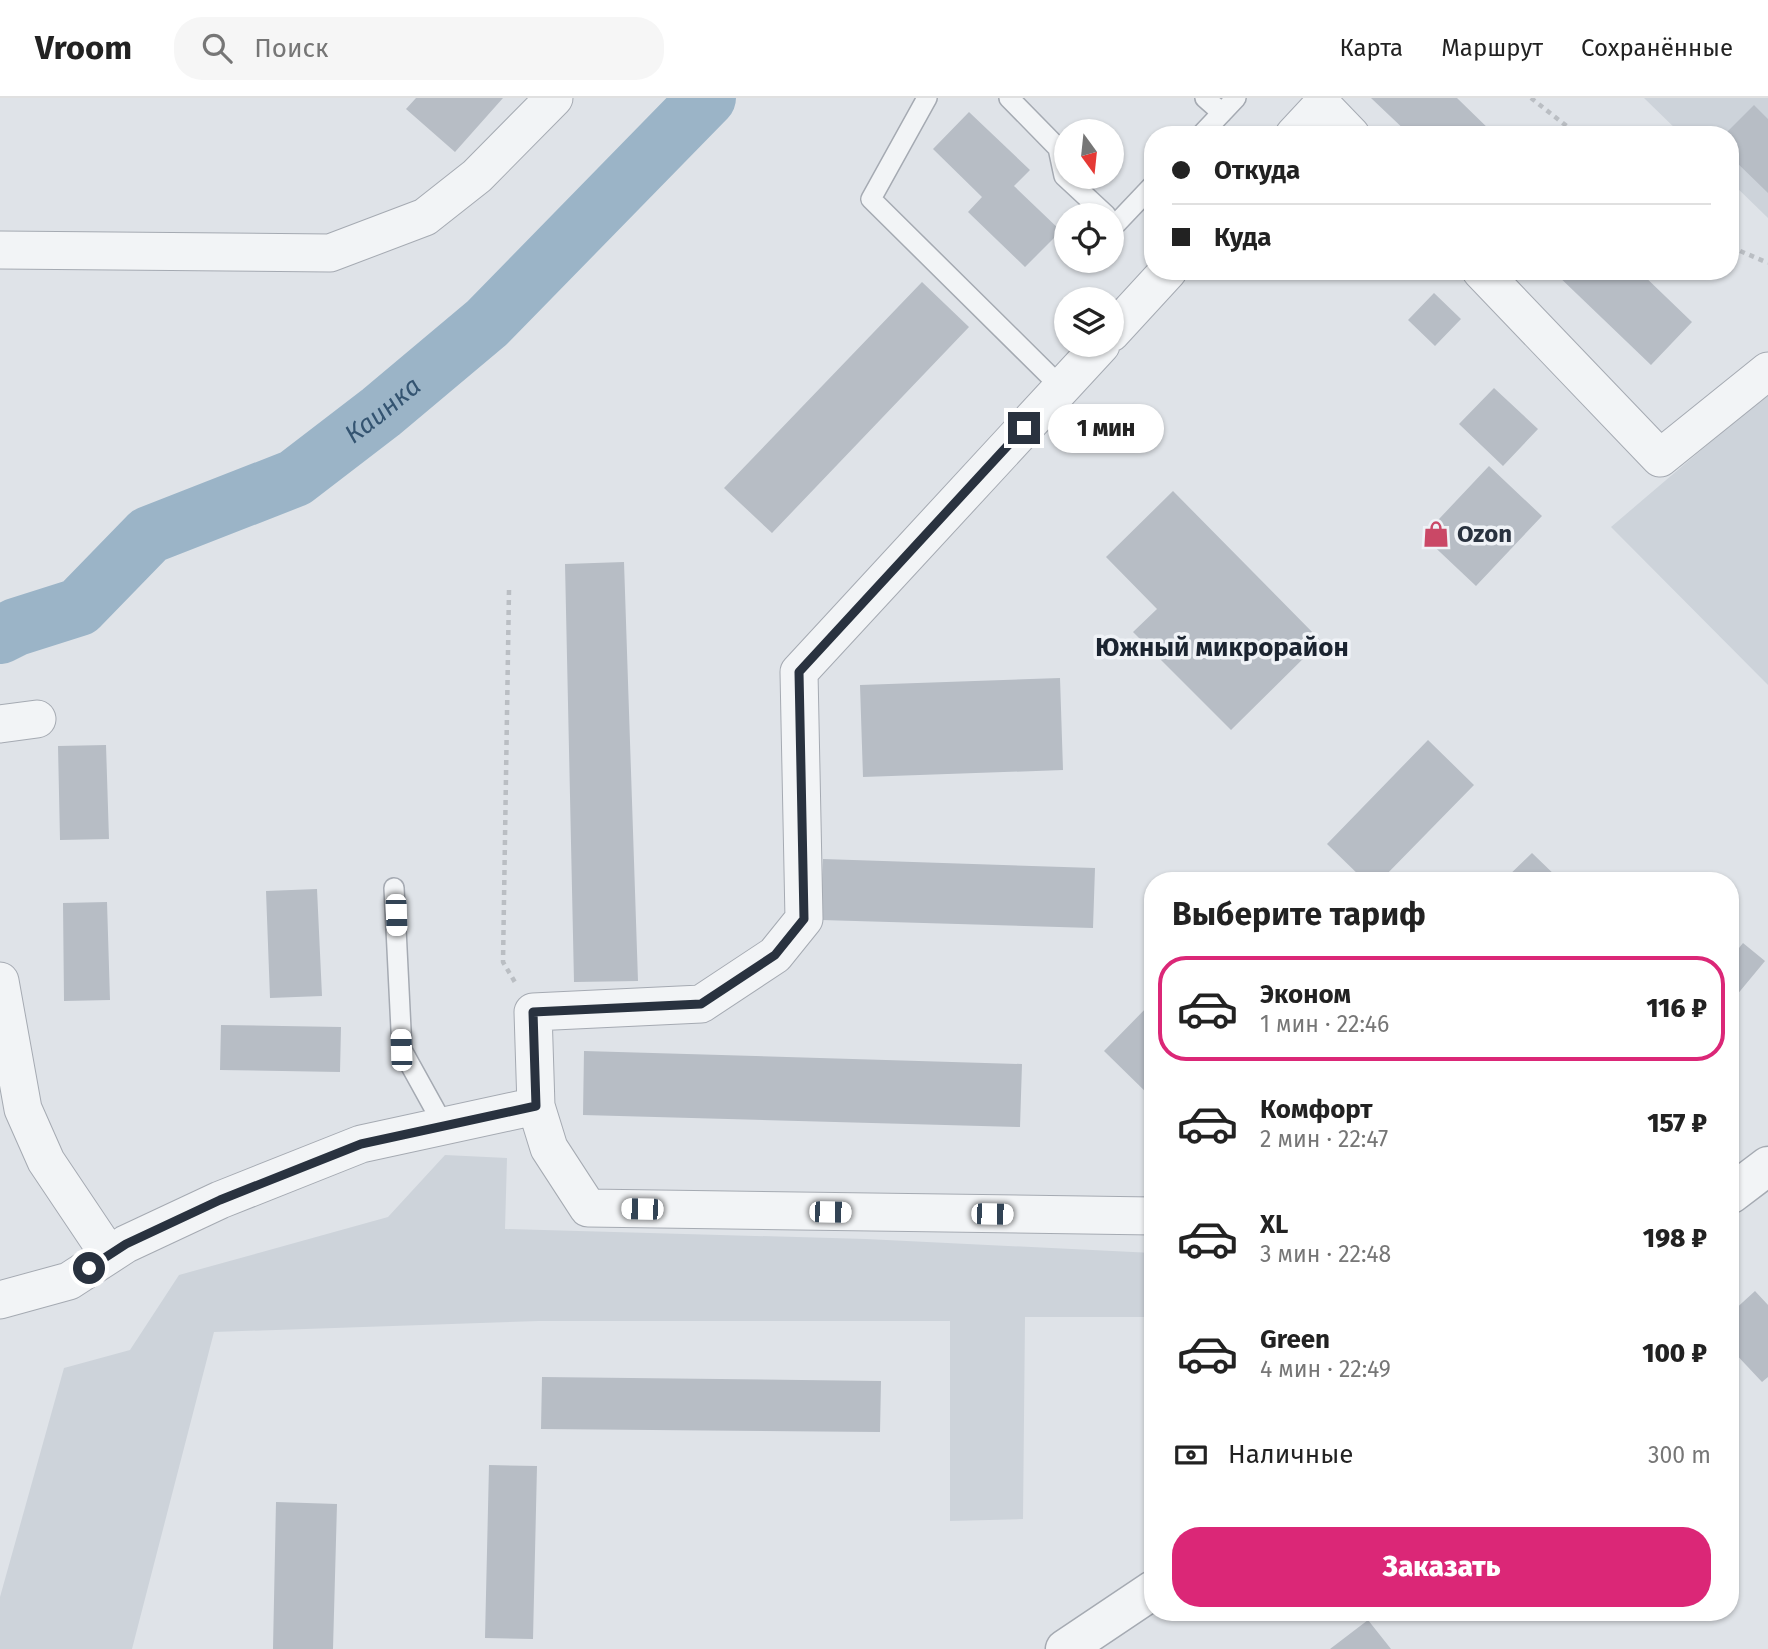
<!DOCTYPE html>
<html lang="ru">
<meta charset="utf-8">
<style>
body{margin:0;font-family:"Fira Sans",sans-serif;background:#f6f6f6;color:#222;height:100vh;display:flex;flex-direction:column;font-size:26px;white-space:nowrap}
*{box-sizing:border-box;margin:0}
p{font-size:23px;color:#767676}
.icon{flex:none;width:38px;height:38px;fill:none;stroke:currentColor;stroke-width:2;stroke-linecap:round;stroke-linejoin:round}
.map{position:relative;flex:1;overflow:hidden}
.details{position:absolute;left:1144px;top:774px;width:595px;height:749px;display:flex;flex-direction:column;background:#fff;border-radius:28px;box-shadow:0 2px 5px #0004}
.details>*{flex:none}
.top-card{position:absolute;left:1144px;top:28px;width:595px;height:154px;border-radius:28px;box-shadow:0 2px 5px #0004;display:grid;align-content:center;height:154px;padding:0 28px;background:#fff}
.needle{width:46px;rotate:165deg}
.controls{position:absolute;left:1054px;top:21px;display:grid;gap:14px}
.controls a{display:grid;place-items:center;width:70px;height:70px;border-radius:50%;background:#fff;box-shadow:0 2px 5px #0004;font-size:35px}
.end{position:absolute;width:32px;height:32px;margin:-16px;border:9px solid #29323f;background:#fff;box-shadow:0 0 0 4px #fff}
.from{border-radius:50%}
.bubble{position:absolute;height:49px;border-radius:24px;background:#fff;box-shadow:0 2px 5px #0004;font-size:23px;font-weight:800;line-height:49px;text-align:center}
.car{position:absolute;width:21px;height:42px;margin:-21px -10px;border-radius:9px;box-shadow:0 0 5px 2px #0007;background:linear-gradient(#fff 24%,#345 0 40%,#fff 0 76%,#345 0 86%,#fff 0)}
.top-card b{display:flex;align-items:center;gap:24px;height:66px;font-size:26px}
.top-card b+b{border-top:2px solid #e0e0e0}
.top-card i{width:18px;height:18px;background:#222}
ul{padding:0;list-style:none}
li{display:flex;align-items:center;gap:21px;height:105px;margin:0 14px 10px;padding:0 14px;border:4px solid transparent;border-radius:28px}
li div{flex:1}
li b{display:block;font-size:26px}
li em{font-style:normal;font-weight:800}
li.on{border-color:#db2777}
li>.icon{width:63px;height:63px;stroke-width:1.5}
h2{padding:0 28px;font-size:32px;line-height:84px}
.pay{display:flex;align-items:center;gap:18px;height:77px;padding:0 28px;font-size:26px}
.pay p{margin-inline-start:auto}
.cta{display:flex;gap:14px;margin-top:auto;padding:14px 28px}
.cta a{flex:1;height:80px;border-radius:28px;background:#db2777;color:#fff;font-size:28px;font-weight:800;line-height:80px;text-align:center}
header{display:flex;align-items:center;gap:42px;box-sizing:border-box;height:98px;padding:0 35px;background:#fff;border-bottom:2px solid #e0e0e0}
header strong{font-size:33px}
nav{display:flex;gap:38px;margin-inline-start:auto;font-size:24px}
.search{width:490px;height:63px;background:#f6f6f6;display:flex;align-items:center;gap:18px;box-sizing:border-box;padding:0 24px;border-radius:28px;color:#767676;font-size:26px}
.map>svg:first-child{display:block}
</style>
<header>
<strong>Vroom</strong>
<div class="search"><svg class="icon" aria-label="search" viewBox="0 0 24 24"><circle cx="10" cy="10" r="6"/><path d="M15 15l6 6"/></svg>Поиск</div>
<nav><a>Карта</a><a>Маршрут</a><a>Сохранённые</a></nav>
</header>
<div class="map">
<svg width="1768" height="1551" viewBox="0 0 1768 1551">
<rect width="100%" height="100%" fill="#dfe3e8"/>
<path fill="#cdd3da" d="M1644,0H1768V120L1731,84V37H1682Z
M1768,295V587L1611,429Z
M445,1057L507,1060L505,1131L866,1141L1153,1155V1219H1025L1023,1421L950,1423V1223H539L214,1234L132,1551H0V1499L64,1270L130,1252L179,1177L388,1119Z"/>
<g fill="none" stroke-linecap="round" stroke-linejoin="round">
<path stroke="#9bb4c7" stroke-width="58" id="s1" d="M0,537L16,529L79,509L149,437L295,380L381,314L487,225L707,0"/>
</g>
<path fill="#b7bdc5" d="M416,0H503L455,54L406,11Z
M1371,0H1457L1495,37H1410Z
M1754,7L1768,21V95L1731,59V37H1724Z
M969,14L1030,72L1014,88L1061,133L1025,169L968,114L982,99L933,51Z
M1553,173H1639L1692,224L1651,267Z
M922,184L969,229L772,435L724,390Z
M1434,195L1461,221L1435,248L1408,222Z
M1494,290L1538,331L1503,368L1459,326Z
M1489,368L1542,418L1476,488L1423,438Z
M1173,393L1321,543L1231,632L1133,534L1157,511L1106,459Z
M624,464L638,883L574,884L565,466Z
M1060,580L1063,672L863,679L860,587Z
M1428,642L1474,687L1381,782H1364L1327,746Z
M106,647L109,741L60,742L58,648Z
M1532,755L1560,782H1504Z
M823,761L1095,770L1093,830L821,822Z
M317,791L322,898L270,900L266,793Z
M107,804L110,902L64,903L63,805Z
M1743,845L1765,863L1731,904V860Z
M1153,903V1001L1104,953Z
M221,927L341,929L340,974L220,972Z
M584,953L1022,966L1020,1029L583,1017Z
M1755,1193L1768,1207V1279L1762,1284L1731,1251V1215Z
M542,1279L881,1283L880,1334L541,1331Z
M489,1367L537,1368L533,1541L485,1540Z
M276,1404L337,1406L333,1551H273Z
M1456,1514H1476L1463,1523Z
M1368,1522L1391,1551H1330Z"/>
<g fill="none" stroke-linecap="round" stroke-linejoin="round">
<defs>
<path id="service" d="M927,0L871,101L1061,289
M1009,0L1058,50L1064,78L1106,117
M1205,0L1222,15
M1201,37L1236,0
M1111,122L1116,126L1153,87
M394,790L402,952L444,1028"/>
<path id="minor" d="M1294,37L1322,7L1351,37
M0,152L330,155L425,119L477,78L554,0
M1481,173L1660,360L1768,273
M1111,235L1168,173
M1101,247L799,574L804,821L775,857L701,906L533,914L536,1008L549,1050L588,1110L1153,1118
M0,626L37,621
M0,883L23,1011L46,1063L109,1157
M0,1202L69,1183L126,1146L220,1102L361,1046L536,1008"/>
<path id="tertiary" d="M1731,1096L1768,1068
M1065,1551L1153,1492"/>
</defs>
<use href="#service" stroke="#a5aab2" stroke-width="22"/>
<use href="#minor" stroke="#a5aab2" stroke-width="39"/>
<use href="#tertiary" stroke="#a5aab2" stroke-width="41"/>
<path stroke="#babec3" stroke-width="4.5" stroke-dasharray="5 5" stroke-linecap="butt" d="M1531,0L1578,37
M1731,149L1768,165
M509,492L503,864L516,886"/>
<use href="#service" stroke="#f2f4f6" stroke-width="19"/>
<use href="#minor" stroke="#f2f4f6" stroke-width="37"/>
<use href="#tertiary" stroke="#f2f4f6" stroke-width="38"/>
</g>
<g fill="none" stroke-linecap="round" stroke-linejoin="round">
<path stroke="#29323f" stroke-width="9" d="M89,1170L126,1146L220,1102L361,1046L536,1008L533,914L701,906L775,857L804,821L799,574L1024,330"/>
</g>
<defs>
<symbol id="shop-bare" viewBox="-9 -9 18 18"><path d="M-5-2.5h2.3a2.7 3.5 0 0 1 5.4 0H5L5.5 6h-11ZM-1.5-2.5h3a1.5 2.3 0 0 0-3 0Z" fill="#ca4866" stroke="#eff2f6" stroke-width="2.5" paint-order="stroke"/></symbol>
</defs>
<g fill-rule="evenodd">
<use href="#shop-bare" x="1417" y="417" width="38" height="38"/>
</g>
<g text-anchor="middle" stroke-width="7" stroke-linejoin="round" paint-order="stroke">
<g font-size="24" font-weight="bold" fill="#29323f" stroke="#eff2f6" text-anchor="start">
<text x="1457" y="444">Ozon</text>
</g>
<g font-size="26" font-style="italic" fill="#345471" stroke="#eff2f6">
<text dy="9" stroke="none"><textPath href="#s1" startOffset="452">Каинка</textPath></text>
</g>
<g font-size="26" font-weight="bold" fill="#1b2430" stroke="#eff2f6">
<text x="1222" y="558">Южный микрорайон</text>
</g>
</g>
</svg>
<div class="controls">
<a><svg class="needle" viewBox="-14 -14 28 28"><path d="M0-13l5 13h-10z" fill="#e53935"/><path d="M0 13l5-13h-10z" fill="#767676"/></svg></a>
<a><svg class="icon" aria-label="locate" viewBox="0 0 24 24"><circle cx="12" cy="12" r="6"/><path d="M12 2v4M12 18v4M2 12h4M18 12h4"/></svg></a>
<a><svg class="icon" aria-label="layers" viewBox="0 0 24 24"><path d="M12 4l9 5-9 5-9-5zM3 14l9 5 9-5"/></svg></a>
</div>
<i class="end from" style="left:89px;top:1170px"></i>
<i class="end" style="left:1024px;top:330px"></i>
<div class="bubble" style="left:1048px;top:306px;width:116px">1 мин</div>
<i class="car" style="left:396px;top:817px;rotate:178deg"></i>
<i class="car" style="left:401px;top:952px;rotate:358deg"></i>
<i class="car" style="left:642px;top:1111px;rotate:271deg"></i>
<i class="car" style="left:830px;top:1114px;rotate:91deg"></i>
<i class="car" style="left:992px;top:1116px;rotate:91deg"></i>
<div class="top-card">
<b><i class="from"></i>Откуда</b>
<b><i></i>Куда</b>
</div>
<section class="details">
<h2>Выберите тариф</h2>
<ul>
<li class="on"><svg class="icon" aria-label="car" viewBox="0 0 24 24"><path d="M5 17H2v-5l4-1 3-4h7l3 4 3 1v5h-3M9 17h6M6 11h13"/><circle cx="7" cy="17" r="2"/><circle cx="17" cy="17" r="2"/></svg><div><b>Эконом</b><p>1 мин · 22:46</p></div><em>116 ₽</em></li>
<li><svg class="icon" aria-label="car" viewBox="0 0 24 24"><path d="M5 17H2v-5l4-1 3-4h7l3 4 3 1v5h-3M9 17h6M6 11h13"/><circle cx="7" cy="17" r="2"/><circle cx="17" cy="17" r="2"/></svg><div><b>Комфорт</b><p>2 мин · 22:47</p></div><em>157 ₽</em></li>
<li><svg class="icon" aria-label="car" viewBox="0 0 24 24"><path d="M5 17H2v-5l4-1 3-4h7l3 4 3 1v5h-3M9 17h6M6 11h13"/><circle cx="7" cy="17" r="2"/><circle cx="17" cy="17" r="2"/></svg><div><b>XL</b><p>3 мин · 22:48</p></div><em>198 ₽</em></li>
<li><svg class="icon" aria-label="car" viewBox="0 0 24 24"><path d="M5 17H2v-5l4-1 3-4h7l3 4 3 1v5h-3M9 17h6M6 11h13"/><circle cx="7" cy="17" r="2"/><circle cx="17" cy="17" r="2"/></svg><div><b>Green</b><p>4 мин · 22:49</p></div><em>100 ₽</em></li>
</ul>
<div class="pay"><svg class="icon" aria-label="cash" viewBox="0 0 24 24"><path d="M3 7h18v10H3z"/><circle cx="12" cy="12" r="2"/></svg>Наличные<p>300 m</p></div>
<div class="cta"><a>Заказать</a></div>
</section>
</div>
